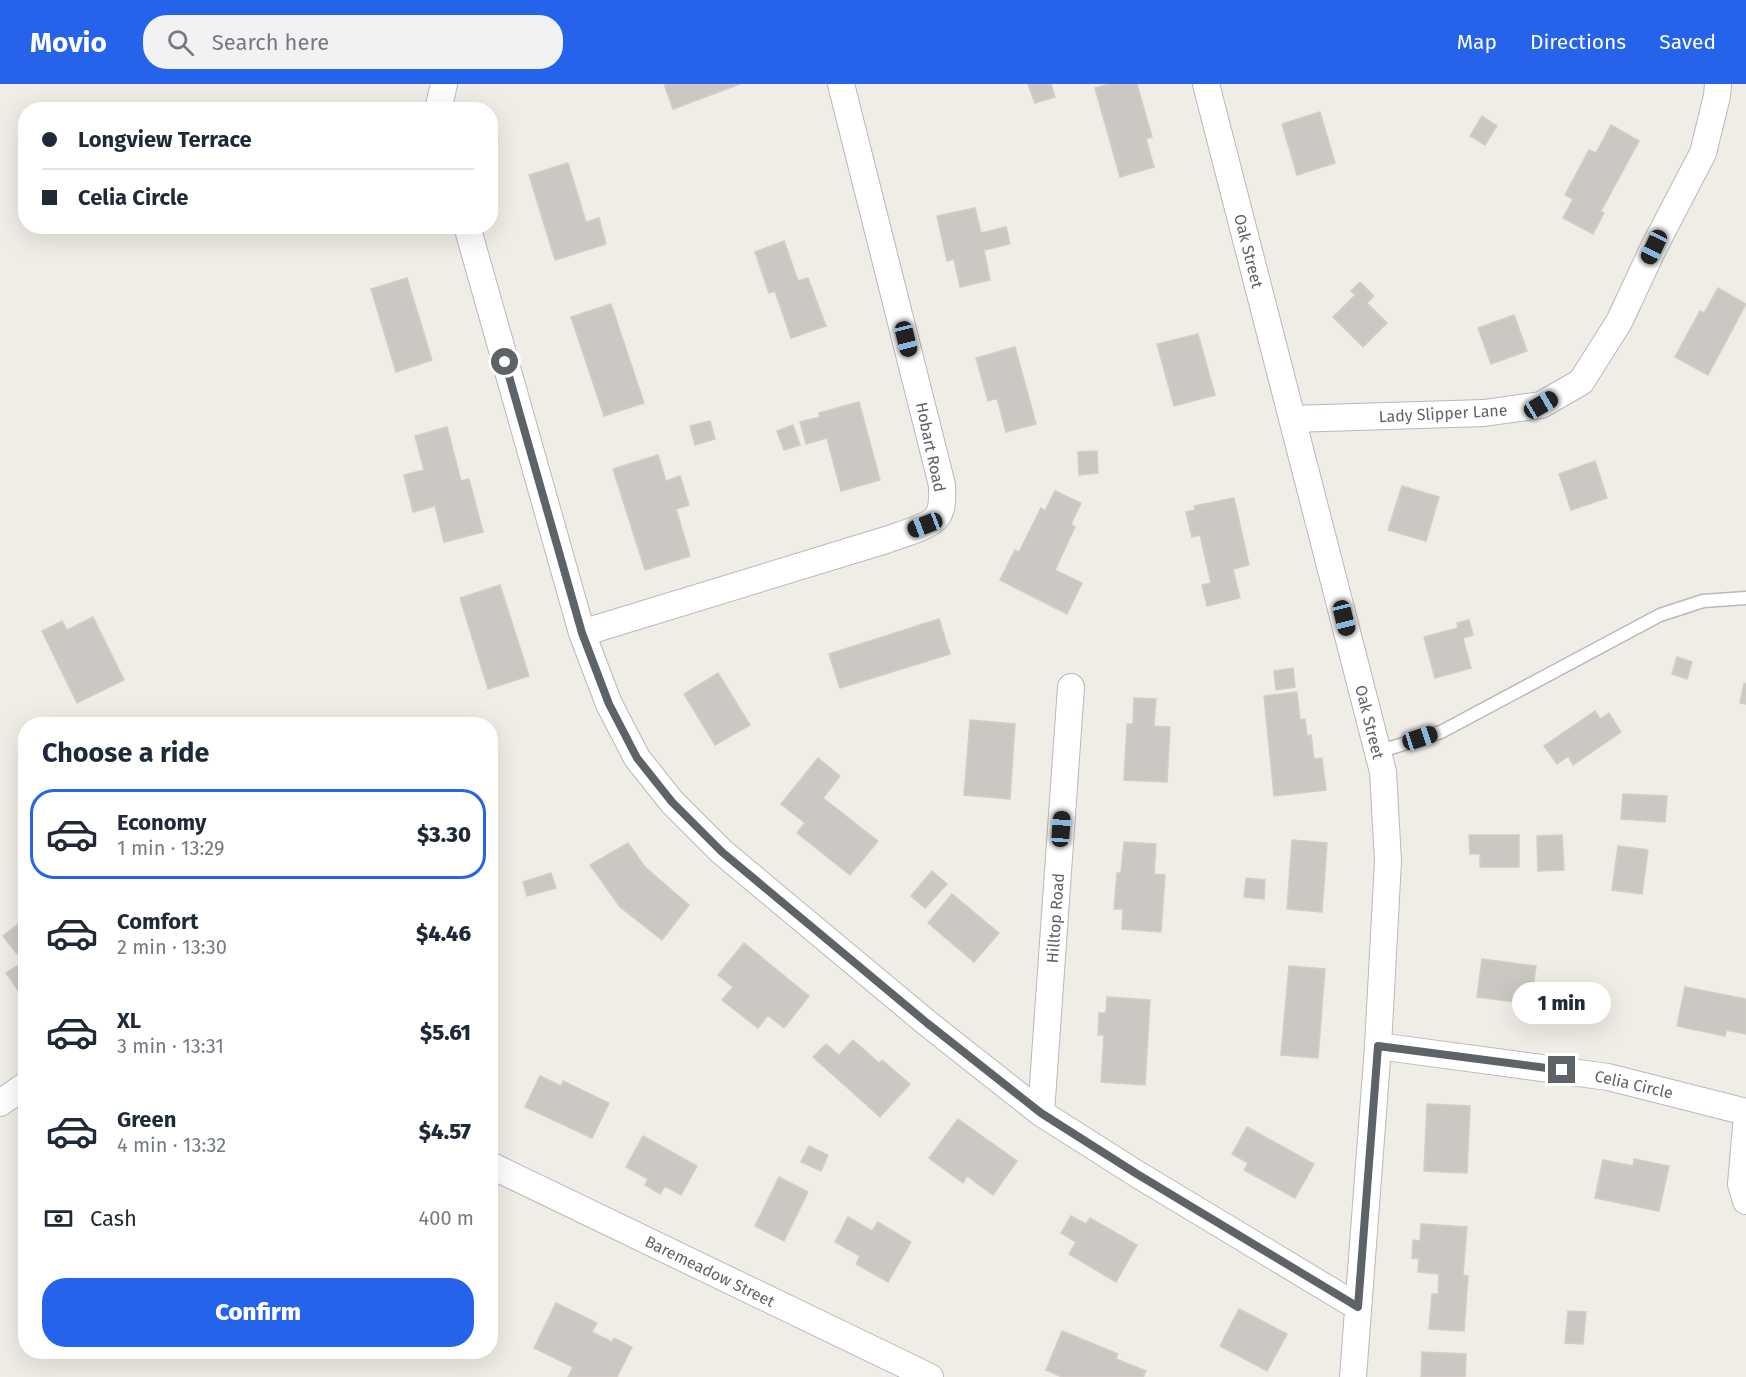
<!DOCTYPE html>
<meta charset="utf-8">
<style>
body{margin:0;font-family:"Fira Sans",sans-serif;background:#f2f2f3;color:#1f2937;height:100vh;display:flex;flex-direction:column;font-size:22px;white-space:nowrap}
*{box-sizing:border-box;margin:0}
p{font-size:20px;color:#747a83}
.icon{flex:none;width:33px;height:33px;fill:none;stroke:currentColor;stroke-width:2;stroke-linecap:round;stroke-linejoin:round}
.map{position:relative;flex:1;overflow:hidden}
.panel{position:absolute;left:18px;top:633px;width:480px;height:642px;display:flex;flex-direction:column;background:#fff;border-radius:24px;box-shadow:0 6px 24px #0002}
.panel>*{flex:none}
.top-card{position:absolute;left:18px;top:18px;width:480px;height:132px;border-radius:24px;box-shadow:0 6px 24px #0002;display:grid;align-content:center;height:132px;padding:0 24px;background:#fff}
.end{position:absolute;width:27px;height:27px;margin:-14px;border:8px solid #5d6367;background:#fff;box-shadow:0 0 0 3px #fff}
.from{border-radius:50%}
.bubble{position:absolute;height:42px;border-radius:21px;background:#fff;box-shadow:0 6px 24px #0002;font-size:20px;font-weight:800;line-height:42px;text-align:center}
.car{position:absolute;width:18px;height:36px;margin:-18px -9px;border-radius:8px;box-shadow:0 0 4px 2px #0007;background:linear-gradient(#222 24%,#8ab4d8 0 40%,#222 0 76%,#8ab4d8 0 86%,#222 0)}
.top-card b{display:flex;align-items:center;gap:21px;height:57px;font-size:22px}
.top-card b+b{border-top:2px solid #e0e1e3}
.top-card i{width:15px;height:15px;background:#1f2937}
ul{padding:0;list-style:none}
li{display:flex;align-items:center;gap:18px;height:90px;margin:0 12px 9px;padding:0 12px;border:3px solid transparent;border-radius:24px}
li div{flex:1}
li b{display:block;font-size:22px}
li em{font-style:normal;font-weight:800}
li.selected{border-color:#2563eb}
li>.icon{width:54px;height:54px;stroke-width:1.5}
h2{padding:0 24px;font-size:27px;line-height:72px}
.pay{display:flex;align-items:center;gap:15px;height:66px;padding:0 24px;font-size:22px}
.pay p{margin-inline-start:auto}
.button{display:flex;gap:12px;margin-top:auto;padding:12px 24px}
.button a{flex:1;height:69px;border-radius:24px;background:#2563eb;color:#fff;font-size:24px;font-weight:800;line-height:69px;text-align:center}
header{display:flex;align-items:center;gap:36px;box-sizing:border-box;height:84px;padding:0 30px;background:#2563eb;color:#fff}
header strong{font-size:28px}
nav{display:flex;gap:33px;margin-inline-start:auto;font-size:21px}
.search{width:420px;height:54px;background:#f2f2f3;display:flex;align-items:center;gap:15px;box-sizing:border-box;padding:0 21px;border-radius:24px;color:#747a83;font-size:22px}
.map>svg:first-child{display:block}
</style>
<header>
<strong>Movio</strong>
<div class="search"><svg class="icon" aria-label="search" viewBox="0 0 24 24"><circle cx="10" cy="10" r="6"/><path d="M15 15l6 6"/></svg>Search here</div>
<nav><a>Map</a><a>Directions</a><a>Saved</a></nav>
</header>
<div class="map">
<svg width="1746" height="1293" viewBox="0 0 1746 1293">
<rect width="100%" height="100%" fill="#f0ece6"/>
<path fill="#cbc7c2" stroke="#d5cdc4" stroke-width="1.5" d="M664,0H740L673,25Z
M1028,0H1051L1055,13L1035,19Z
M1109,0H1137L1152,53L1146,55L1154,83L1120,93L1095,4Z
M1320,28L1335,79L1297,91L1282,40Z
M1482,32L1497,42L1485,61L1470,52Z
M1611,41L1639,57L1601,127L1604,129L1593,150L1563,134L1573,115L1565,111L1589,66L1596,69Z
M568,79L586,138L599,134L606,160L555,176L529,91Z
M975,124L981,149L1006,143L1010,160L984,166L990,196L960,203L954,175L947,177L937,132Z
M784,157L798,197L808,194L826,242L791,254L775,207L769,209L755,168Z
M407,194L432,276L396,288L371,205Z
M1360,198L1374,212L1367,219L1387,239L1363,263L1333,233L1355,211L1351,207Z
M1718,204L1746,220L1708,291L1675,273L1700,227L1704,229Z
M611,220L644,319L604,332L571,233Z
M1514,231L1527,267L1491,280L1478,244Z
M1198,250L1215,311L1174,322L1157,260Z
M1015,263L1036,340L1006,348L997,314L988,317L976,274Z
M859,318L880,396L841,407L827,354L806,360L800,338L820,333L819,329Z
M710,337L715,355L695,361L690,342Z
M793,341L800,361L784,366L777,347Z
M447,343L461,397L469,395L483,448L444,458L435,422L413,428L404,391L424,386L415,352Z
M1097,367L1098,389L1079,391L1078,368Z
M658,371L666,397L680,392L689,421L676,425L690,472L645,486L613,385Z
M1595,377L1607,414L1571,426L1559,390Z
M1402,402L1439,413L1426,457L1388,446Z
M1055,407L1081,419L1071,440L1075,443L1055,486L1082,499L1067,530L1000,496L1015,466L1019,468L1041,424L1045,427Z
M1234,414L1249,481L1233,485L1240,514L1207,522L1202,501L1211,499L1200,451L1192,453L1186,428L1195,426L1194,422Z
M500,501L529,592L488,605L460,514Z
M93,533L124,596L77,619L42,547L62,537L67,546Z
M939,535L950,570L840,604L829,570Z
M1469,536L1473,551L1463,554L1471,584L1435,594L1424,553L1458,544L1457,539Z
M1677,573L1692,578L1687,595L1672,590Z
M1293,584L1295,603L1276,606L1274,587Z
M718,589L750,641L715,661L684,610Z
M1744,599L1746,600V620L1740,619Z
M1297,608L1300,636L1305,635L1307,652L1311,651L1314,675L1322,674L1326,706L1274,712L1264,612Z
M1134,614L1156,615L1154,642L1170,643L1167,698L1124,696L1127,640H1133Z
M1595,627L1600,635L1609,629L1621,648L1573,681L1568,672L1557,680L1544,662Z
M970,636L1015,640L1010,715L964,711Z
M818,674L840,692L823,714L878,757L850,791L797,749L805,739L781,720Z
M1623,710L1667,712L1665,738L1621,735Z
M1469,751H1519V783H1480V770H1470Z
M1562,751L1564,786L1538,787L1537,752Z
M1292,756L1327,759L1322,828L1287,825Z
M1124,758L1156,760L1154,790L1165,791L1161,848L1122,845L1123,825H1114L1117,789H1121Z
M628,759L645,783L689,821L662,856L620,823L590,781Z
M1618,762L1648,766L1642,810L1612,806Z
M932,787L947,800L925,824L911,812Z
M551,789L556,804L527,812L523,798Z
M1246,794L1265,796L1264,815L1244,813Z
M952,810L999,849L974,878L928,839Z
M22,837L26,841V864L17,870L3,852Z
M744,859L809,912L784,944L768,931L758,944L722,916L733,903L718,891Z
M1482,875L1536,882L1531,920L1477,913Z
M26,876V918L6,889Z
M1289,882L1325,885L1318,974L1281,971Z
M1685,903L1746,915V950L1726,946L1725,952L1677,942Z
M1107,913L1150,916L1145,1001L1101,998L1104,951H1098L1099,929H1106Z
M853,956L879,979L882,976L910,1000L880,1033L813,973L826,960L839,971Z
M540,992L561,1002L563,997L609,1019L592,1054L525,1023Z
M1427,1020L1470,1022L1467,1089L1424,1087Z
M958,1035L1017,1077L993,1111L967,1092L963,1099L929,1074Z
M1247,1043L1314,1080L1295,1114L1244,1086L1248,1079L1232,1070Z
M643,1052L697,1082L681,1111L665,1102L660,1110L645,1101L648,1095L626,1083Z
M809,1062L828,1071L821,1087L801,1078Z
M1634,1075L1669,1082L1659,1127L1595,1114L1603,1076L1633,1082Z
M779,1093L808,1108L784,1157L755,1142Z
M1071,1132L1086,1140L1090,1134L1137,1161L1116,1198L1069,1170L1076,1158L1061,1149Z
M848,1133L872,1147L878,1138L911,1158L888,1198L856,1180L860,1172L835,1158Z
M1421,1140L1467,1143L1463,1191L1468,1192L1464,1247L1429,1245L1432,1210H1438L1439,1190L1418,1188L1419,1175L1412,1174L1413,1156L1420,1157Z
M556,1219L597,1239L592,1248L612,1258L614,1254L632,1263L617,1293H568L573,1283L534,1264Z
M1239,1225L1287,1250L1267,1287L1220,1262Z
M1568,1227L1586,1228L1583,1260L1565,1259Z
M1062,1247L1118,1270L1116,1275L1146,1287L1143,1293H1062L1046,1286Z
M1422,1268L1466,1270L1465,1293H1421Z"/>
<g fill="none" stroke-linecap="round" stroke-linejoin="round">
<defs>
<path id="lane" d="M1378,668L1441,648L1660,531L1703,517L1746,514"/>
<path id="street" d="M1206,0L1383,688L1388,777L1378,962L1353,1293
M438,26L444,0
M467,142L582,549L609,620L637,674L672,718L722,768L927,939L1041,1029L1137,1090L1358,1223
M1292,335L1484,329L1541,321L1581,298L1619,238L1654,163L1703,69L1717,12L1718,0
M582,549L886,456C899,451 927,444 936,434C944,425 942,411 942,401L841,0
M1378,962L1608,993L1746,1028
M0,1019L26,1001
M1041,1029L1071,603
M1746,1042L1741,1100L1746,1117
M490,1081L930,1293"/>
</defs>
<use href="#lane" stroke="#b6b9bd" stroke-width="15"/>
<use href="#street" stroke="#b6b9bd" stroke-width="28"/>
<use href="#lane" stroke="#fff" stroke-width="12"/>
<use href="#street" stroke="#fff" stroke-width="26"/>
</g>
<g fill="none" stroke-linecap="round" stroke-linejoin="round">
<path stroke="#5d6367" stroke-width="8" d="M505,278L582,549L609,620L637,674L672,718L722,768L927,939L1041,1029L1137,1090L1358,1223L1378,962L1562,986"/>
</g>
<g text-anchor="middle" stroke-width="4.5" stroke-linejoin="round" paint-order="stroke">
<g font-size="16" fill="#5d6367" stroke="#fff">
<text transform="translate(1249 167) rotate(76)" y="6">Oak Street</text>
<text transform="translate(1443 329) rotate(-3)" y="6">Lady Slipper Lane</text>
<text transform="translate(931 363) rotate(78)" y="6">Hobart Road</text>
<text transform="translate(1370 638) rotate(76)" y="6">Oak Street</text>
<text transform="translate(1055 834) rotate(-86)" y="6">Hilltop Road</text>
<text transform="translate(1634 1000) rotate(13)" y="6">Celia Circle</text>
<text transform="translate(710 1187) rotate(26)" y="6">Baremeadow Street</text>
</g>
</g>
</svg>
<i class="end from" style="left:505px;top:278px"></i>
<i class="end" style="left:1562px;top:986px"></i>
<div class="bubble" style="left:1512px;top:898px;width:99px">1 min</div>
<i class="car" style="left:1654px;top:163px;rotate:205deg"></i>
<i class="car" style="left:906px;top:255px;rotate:166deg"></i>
<i class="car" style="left:1541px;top:321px;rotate:60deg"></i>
<i class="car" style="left:925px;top:441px;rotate:249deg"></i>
<i class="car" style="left:1344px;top:534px;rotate:166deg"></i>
<i class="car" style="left:1420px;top:654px;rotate:72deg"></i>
<i class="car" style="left:1061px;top:745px;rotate:4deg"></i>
<div class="top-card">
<b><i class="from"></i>Longview Terrace</b>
<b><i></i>Celia Circle</b>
</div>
<section class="panel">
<h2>Choose a ride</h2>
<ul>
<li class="selected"><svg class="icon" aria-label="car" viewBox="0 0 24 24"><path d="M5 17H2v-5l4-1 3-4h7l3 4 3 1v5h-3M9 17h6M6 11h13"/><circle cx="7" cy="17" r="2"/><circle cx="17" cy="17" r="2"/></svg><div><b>Economy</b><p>1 min · 13:29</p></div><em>$3.30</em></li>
<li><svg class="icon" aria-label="car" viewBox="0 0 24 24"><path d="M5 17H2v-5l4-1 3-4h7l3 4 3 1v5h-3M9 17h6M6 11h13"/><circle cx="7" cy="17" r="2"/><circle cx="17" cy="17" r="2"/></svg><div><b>Comfort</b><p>2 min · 13:30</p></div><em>$4.46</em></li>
<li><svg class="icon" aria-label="car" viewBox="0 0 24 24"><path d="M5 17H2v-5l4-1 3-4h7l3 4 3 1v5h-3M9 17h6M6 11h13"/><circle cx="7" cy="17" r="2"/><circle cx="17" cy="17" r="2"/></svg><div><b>XL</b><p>3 min · 13:31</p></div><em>$5.61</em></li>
<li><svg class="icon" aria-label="car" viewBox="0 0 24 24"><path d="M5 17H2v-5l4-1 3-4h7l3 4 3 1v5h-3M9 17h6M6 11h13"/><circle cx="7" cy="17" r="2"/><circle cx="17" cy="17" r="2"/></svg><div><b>Green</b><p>4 min · 13:32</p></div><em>$4.57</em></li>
</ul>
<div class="pay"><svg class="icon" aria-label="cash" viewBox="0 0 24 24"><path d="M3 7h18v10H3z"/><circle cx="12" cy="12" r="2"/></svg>Cash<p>400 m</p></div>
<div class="button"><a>Confirm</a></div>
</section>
</div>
